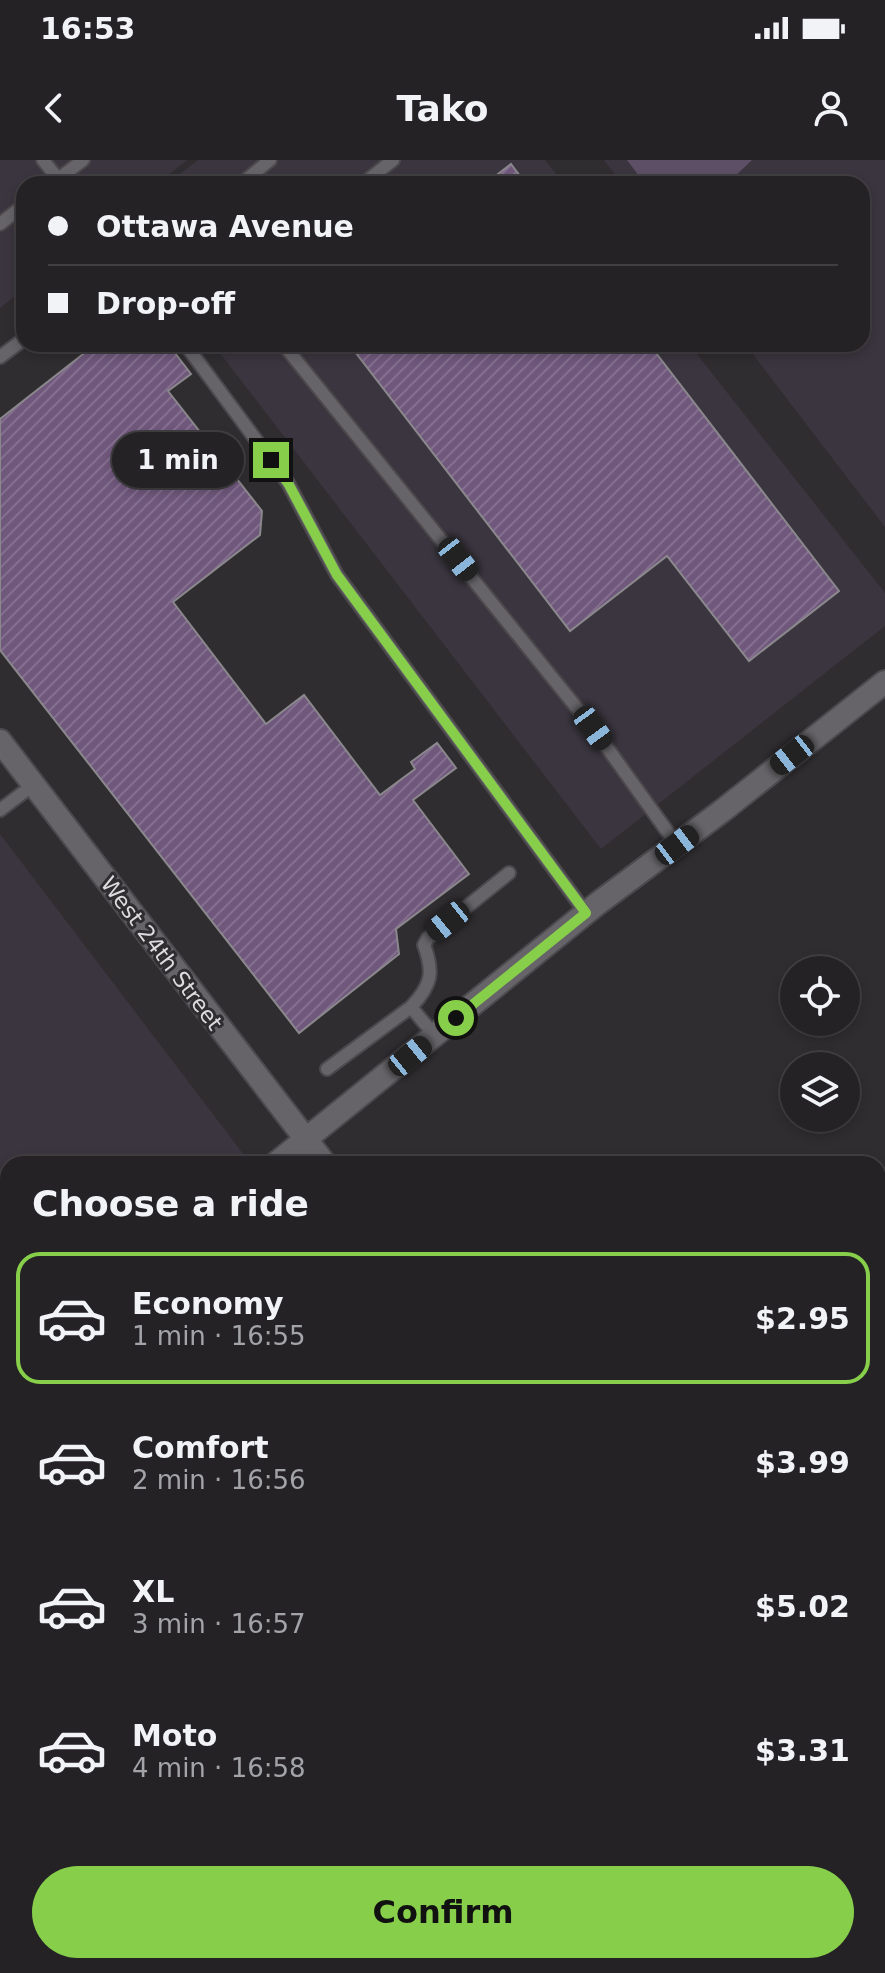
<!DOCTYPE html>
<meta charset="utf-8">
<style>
body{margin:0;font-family:"DejaVu Sans",sans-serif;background:#2c2a2d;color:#f1f3f6;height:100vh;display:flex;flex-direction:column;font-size:30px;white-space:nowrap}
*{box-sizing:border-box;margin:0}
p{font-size:26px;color:#a3a4a7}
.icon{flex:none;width:44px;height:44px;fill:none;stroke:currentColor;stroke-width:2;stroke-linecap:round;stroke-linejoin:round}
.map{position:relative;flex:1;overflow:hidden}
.sheet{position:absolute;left:0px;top:996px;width:886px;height:818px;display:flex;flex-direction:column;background:#242225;border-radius:24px 24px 0 0;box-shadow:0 4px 12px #0003,0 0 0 2px #413f42}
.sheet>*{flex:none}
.banner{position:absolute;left:16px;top:16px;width:854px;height:176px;border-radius:24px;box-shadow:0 4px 12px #0003,0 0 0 2px #413f42;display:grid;align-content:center;height:176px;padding:0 32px;background:#242225}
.controls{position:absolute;left:780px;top:796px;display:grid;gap:16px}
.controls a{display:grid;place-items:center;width:80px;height:80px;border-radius:50%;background:#242225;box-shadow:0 4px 12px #0003,0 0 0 2px #413f42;font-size:40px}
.end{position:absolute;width:36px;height:36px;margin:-18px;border:10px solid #87cf4a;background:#111;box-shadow:0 0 0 4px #111}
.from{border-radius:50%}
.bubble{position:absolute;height:56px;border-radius:28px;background:#242225;box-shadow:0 4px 12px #0003,0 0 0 2px #413f42;font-size:26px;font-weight:600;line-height:56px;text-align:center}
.car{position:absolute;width:24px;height:48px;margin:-24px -12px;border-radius:10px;box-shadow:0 0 6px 2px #0007;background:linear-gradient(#222 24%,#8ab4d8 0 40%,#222 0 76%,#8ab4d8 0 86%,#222 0)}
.banner b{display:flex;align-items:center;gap:28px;height:76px;font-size:30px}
.banner b+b{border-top:2px solid #413f42}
.banner i{width:20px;height:20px;background:#f1f3f6}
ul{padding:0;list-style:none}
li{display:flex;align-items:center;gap:24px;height:132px;margin:0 16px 12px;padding:0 16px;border:4px solid transparent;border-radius:24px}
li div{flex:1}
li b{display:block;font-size:30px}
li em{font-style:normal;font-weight:600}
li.on{border-color:#87cf4a}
li>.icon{width:72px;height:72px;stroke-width:1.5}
h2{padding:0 32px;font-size:36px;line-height:96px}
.cta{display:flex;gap:16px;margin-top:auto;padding:16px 32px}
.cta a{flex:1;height:92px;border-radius:48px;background:#87cf4a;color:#111;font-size:32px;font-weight:600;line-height:92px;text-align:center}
.status{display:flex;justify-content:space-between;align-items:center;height:56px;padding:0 40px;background:#242225;direction:ltr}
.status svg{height:22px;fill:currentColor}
header{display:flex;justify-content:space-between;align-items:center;height:104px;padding:0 32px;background:#242225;font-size:36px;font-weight:600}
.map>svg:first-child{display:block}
</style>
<div class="status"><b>16:53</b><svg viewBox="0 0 49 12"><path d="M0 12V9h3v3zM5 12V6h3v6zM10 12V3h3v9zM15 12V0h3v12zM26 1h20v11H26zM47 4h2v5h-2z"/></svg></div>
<header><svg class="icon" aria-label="back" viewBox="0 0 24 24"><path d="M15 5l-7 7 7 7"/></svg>Tako<svg class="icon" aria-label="person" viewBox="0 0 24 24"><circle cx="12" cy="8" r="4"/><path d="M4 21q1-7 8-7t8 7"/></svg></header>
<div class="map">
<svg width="885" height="1813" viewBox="0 0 885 1813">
<defs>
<pattern id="building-hatch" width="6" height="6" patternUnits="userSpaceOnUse" patternTransform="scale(2)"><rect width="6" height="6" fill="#70587d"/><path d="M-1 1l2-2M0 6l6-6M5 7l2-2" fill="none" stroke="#846f8f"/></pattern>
</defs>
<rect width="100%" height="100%" fill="#302d31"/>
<path fill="#3a353e" d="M0,0H187L157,24H24V129L0,148Z
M198,0H545L564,24H167Z
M604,0H885V367L745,184H862V24H622Z
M213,184H689L885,433V466L601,689Z
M0,674L244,995L232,1004H8V1174L0,1180Z"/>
<path fill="#5d4f65" d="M627,0H752L727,24H645Z"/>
<path fill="url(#building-hatch)" stroke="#8a888c" stroke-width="2" d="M511,4L526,24H485Z
M96,184H168L191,214L168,231L262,351L260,375L173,442L266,564L304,535L380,635L415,609L411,602L437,583L456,608L413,640L469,714L396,769L399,794L299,873L0,490V259Z
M349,184H649L839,431L749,501L667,396L570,471Z"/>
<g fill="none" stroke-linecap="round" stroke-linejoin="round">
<defs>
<path id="service" d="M43,0L58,19
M52,24L83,0
M241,24L270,0
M363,24L393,0
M0,64L24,45
M185,184L288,323L337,415L586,753
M283,184L593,568L677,685
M0,197L24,179
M0,650L33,625
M435,876L411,847C432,825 434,812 424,785L428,778L509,713
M327,909L411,847"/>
<path id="minor" d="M0,581L325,1004
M0,1265L8,1276
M878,1795L885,1805
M417,1806L422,1813
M499,1813L509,1806"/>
<path id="tertiary" d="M275,1004L597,744L722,651L885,522
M0,1214L8,1208"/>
</defs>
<use href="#service" stroke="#4b494c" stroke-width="16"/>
<use href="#minor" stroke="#4b494c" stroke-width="26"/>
<use href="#tertiary" stroke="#4b494c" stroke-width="26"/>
<use href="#service" stroke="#666468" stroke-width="12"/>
<use href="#minor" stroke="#666468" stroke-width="22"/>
<use href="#tertiary" stroke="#666468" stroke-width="22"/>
</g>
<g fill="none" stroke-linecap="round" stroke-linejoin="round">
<path stroke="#87cf4a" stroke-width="10" d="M271,300L288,323L337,415L586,753L456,858"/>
</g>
<g text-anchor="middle" stroke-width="6" stroke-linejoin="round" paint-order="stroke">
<g font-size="22" fill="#dcdbdd" stroke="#302d31">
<text transform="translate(162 793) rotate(53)" y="8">West 24th Street</text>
</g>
</g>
</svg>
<div class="controls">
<a><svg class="icon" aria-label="locate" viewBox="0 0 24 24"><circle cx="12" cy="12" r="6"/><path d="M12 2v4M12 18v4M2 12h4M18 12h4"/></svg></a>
<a><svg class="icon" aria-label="layers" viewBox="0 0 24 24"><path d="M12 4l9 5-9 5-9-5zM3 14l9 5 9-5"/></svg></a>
</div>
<i class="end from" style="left:456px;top:858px"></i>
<i class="end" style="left:271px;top:300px"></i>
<div class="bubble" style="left:112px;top:272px;width:132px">1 min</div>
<i class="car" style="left:458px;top:399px;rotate:142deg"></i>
<i class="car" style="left:593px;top:568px;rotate:144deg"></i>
<i class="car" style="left:792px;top:595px;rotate:232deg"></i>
<i class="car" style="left:677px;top:685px;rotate:53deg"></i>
<i class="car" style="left:448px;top:761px;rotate:231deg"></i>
<i class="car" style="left:410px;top:896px;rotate:51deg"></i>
<div class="banner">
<b><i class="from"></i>Ottawa Avenue</b>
<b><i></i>Drop-off</b>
</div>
<section class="sheet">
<h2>Choose a ride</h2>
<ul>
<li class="on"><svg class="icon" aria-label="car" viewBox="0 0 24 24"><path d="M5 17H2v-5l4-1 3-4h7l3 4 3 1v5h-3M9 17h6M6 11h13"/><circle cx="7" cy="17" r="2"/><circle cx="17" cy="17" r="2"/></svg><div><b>Economy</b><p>1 min · 16:55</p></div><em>$2.95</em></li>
<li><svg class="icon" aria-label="car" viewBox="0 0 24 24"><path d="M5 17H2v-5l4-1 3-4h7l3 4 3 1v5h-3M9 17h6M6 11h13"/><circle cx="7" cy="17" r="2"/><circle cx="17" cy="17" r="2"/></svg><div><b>Comfort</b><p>2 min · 16:56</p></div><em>$3.99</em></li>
<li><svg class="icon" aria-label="car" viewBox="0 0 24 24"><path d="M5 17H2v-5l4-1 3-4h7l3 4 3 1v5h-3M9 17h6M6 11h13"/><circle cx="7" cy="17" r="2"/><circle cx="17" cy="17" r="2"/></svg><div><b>XL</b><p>3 min · 16:57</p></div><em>$5.02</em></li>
<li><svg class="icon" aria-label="car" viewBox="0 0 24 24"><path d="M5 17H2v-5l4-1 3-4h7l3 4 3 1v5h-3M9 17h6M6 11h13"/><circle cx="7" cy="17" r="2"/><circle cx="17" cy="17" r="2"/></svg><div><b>Moto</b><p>4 min · 16:58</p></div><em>$3.31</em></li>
</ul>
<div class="cta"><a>Confirm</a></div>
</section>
</div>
